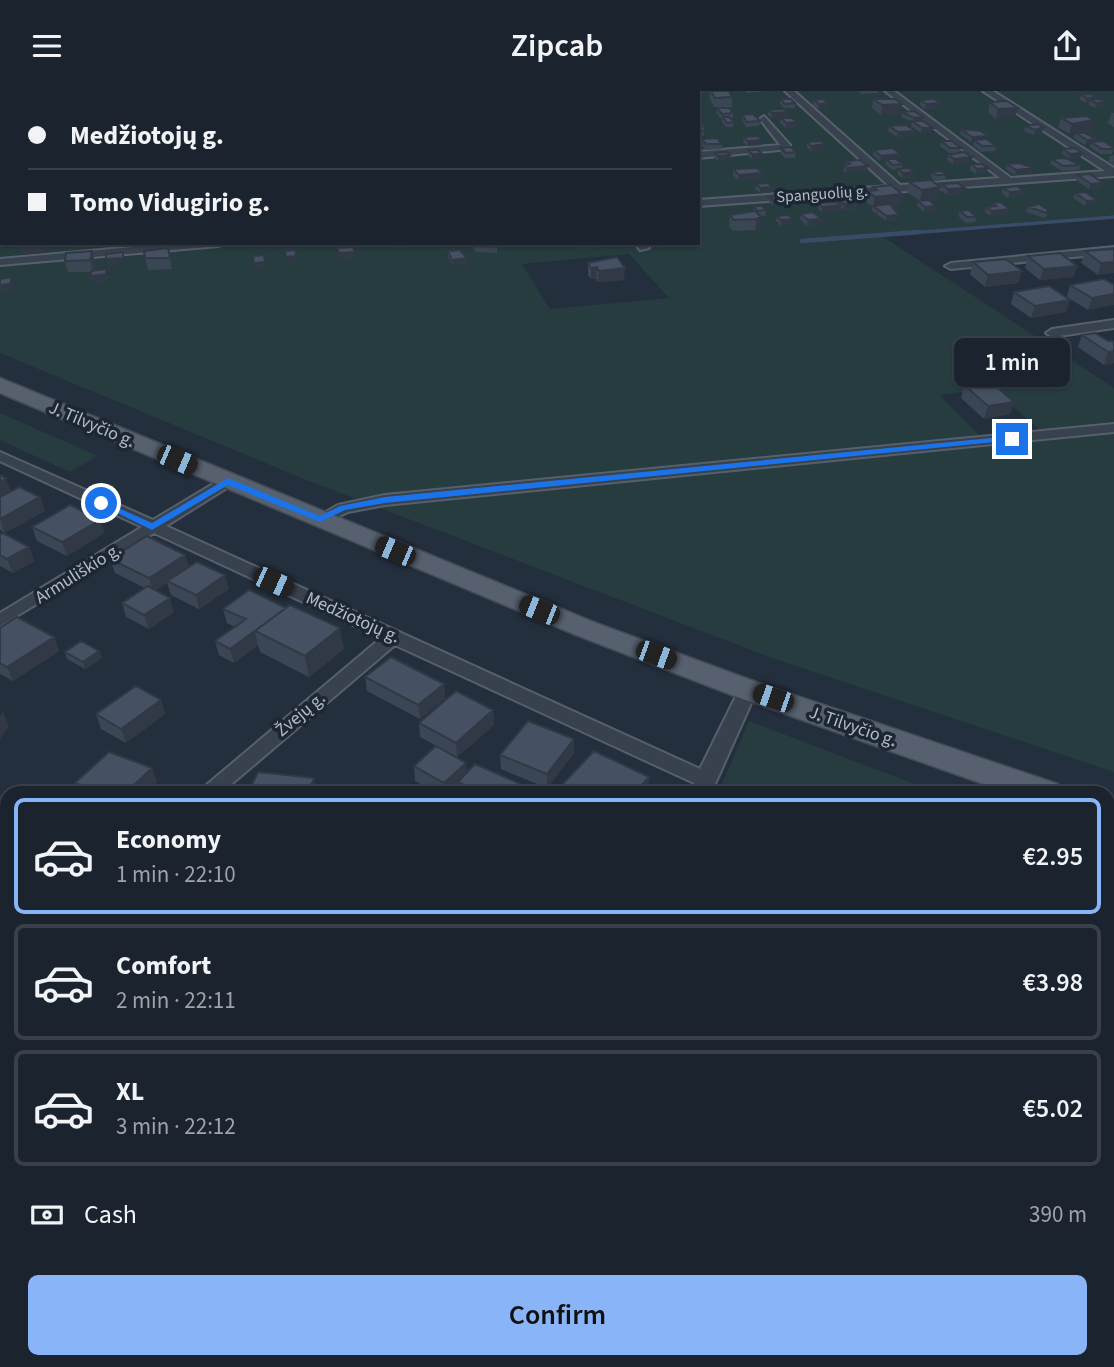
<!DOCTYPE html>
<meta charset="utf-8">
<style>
body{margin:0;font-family:"Source Sans 3",sans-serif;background:#282f3a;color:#f1f3f6;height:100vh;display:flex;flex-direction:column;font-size:26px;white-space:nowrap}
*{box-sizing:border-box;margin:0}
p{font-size:23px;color:#a0a4aa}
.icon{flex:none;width:38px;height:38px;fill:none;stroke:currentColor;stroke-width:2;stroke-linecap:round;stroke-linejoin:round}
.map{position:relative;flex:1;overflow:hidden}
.sheet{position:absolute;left:0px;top:695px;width:1115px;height:583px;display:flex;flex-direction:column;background:#1b232e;border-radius:21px 21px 0 0;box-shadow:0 2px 5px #0004,0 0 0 2px #39404a}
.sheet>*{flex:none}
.guide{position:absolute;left:0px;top:0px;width:700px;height:154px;box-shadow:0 2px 5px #0004,0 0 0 2px #39404a;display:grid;align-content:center;height:154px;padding:0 28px;background:#1b232e}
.end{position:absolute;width:32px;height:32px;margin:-16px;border:9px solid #1a73e8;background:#fff;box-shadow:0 0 0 4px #fff}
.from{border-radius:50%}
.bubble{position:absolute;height:49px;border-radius:10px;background:#1b232e;box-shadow:0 2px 5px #0004,0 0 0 2px #39404a;font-size:23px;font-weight:600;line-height:49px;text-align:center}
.car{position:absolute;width:21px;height:42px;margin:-21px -10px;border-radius:9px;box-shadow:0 0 5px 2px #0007;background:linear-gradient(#222 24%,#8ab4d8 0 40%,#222 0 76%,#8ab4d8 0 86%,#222 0)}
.guide b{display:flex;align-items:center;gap:24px;height:66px;font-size:26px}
.guide b+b{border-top:2px solid #39404a}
.guide i{width:18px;height:18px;background:#f1f3f6}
ul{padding:12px 0 0;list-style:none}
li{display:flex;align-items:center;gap:21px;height:116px;margin:0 14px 10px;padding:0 14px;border:4px solid #39404a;border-radius:10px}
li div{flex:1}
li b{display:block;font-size:26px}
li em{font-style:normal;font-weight:600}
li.on{border-color:#8ab4f8}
li>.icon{width:63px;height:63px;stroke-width:1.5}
.pay{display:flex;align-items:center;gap:18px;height:77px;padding:0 28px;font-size:26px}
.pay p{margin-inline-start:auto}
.action{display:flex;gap:14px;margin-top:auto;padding:14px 28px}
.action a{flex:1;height:80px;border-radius:10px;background:#8ab4f8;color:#111;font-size:28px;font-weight:600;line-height:80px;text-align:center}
header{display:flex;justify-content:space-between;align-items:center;height:91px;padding:0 28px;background:#1b232e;font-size:32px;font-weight:600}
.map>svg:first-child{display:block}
</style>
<header><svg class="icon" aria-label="menu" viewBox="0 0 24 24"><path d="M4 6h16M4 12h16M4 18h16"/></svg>Zipcab<svg class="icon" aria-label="share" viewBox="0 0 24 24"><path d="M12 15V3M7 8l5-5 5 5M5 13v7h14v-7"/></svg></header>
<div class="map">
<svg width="1114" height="1276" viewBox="0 0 1114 1276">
<rect width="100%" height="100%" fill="#242f3e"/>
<path fill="#263c3f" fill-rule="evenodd" d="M0,0H1114V124L879,143L1114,297V681L769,566L304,388L0,262ZM2,2H698V152H2ZM629,163L669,207L550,218L522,173ZM992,297L1051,349L992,356L939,304Z
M0,322L98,365L70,381L0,349Z
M749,630L938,702H718Z
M1108,767L1114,769V1276H260L280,1270H1108Z"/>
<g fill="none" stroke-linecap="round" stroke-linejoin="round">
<path stroke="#394c67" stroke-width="3.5" d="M897,143L1114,126"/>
<path stroke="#394c67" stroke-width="4.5" d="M802,150L919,141"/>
<defs>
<path id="street" d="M87,0H95L86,2Z
M266,0H298L264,2Z
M529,0H537L538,2H530Z
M785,0H794L900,94L1000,87L885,0H894L1011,87L1105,80L983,0H993L1114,77V85L698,115V109L889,95Z
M764,25L790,54V58L698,67V61L780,54L760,28Z
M0,48H2V54H0Z
M0,83H2V89H0Z
M0,123H2V129H0Z
M178,152H224L219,155L0,174V168Z
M635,152H646L649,157L640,159Z
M1114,156V162L951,178L945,175L951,172Z
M1114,229V237L1052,246L1046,242L1052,238Z
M1114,333V341L385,414L348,421L320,434L312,429L338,414L385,404Z
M0,361L153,429L223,387H233L235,390L233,393L166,435L700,678L741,595H755L757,599L711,702H691L694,692L395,554L221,702H197L381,547L154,442L0,535V522L142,436L0,370Z
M0,932L7,933V955L0,954Z
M189,1270H237L235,1276H187Z
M1068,1270H1098V1276H1068Z"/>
<path id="primary" d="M0,287L596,532L759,592L1058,693L1063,702H1009L737,606L576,544L0,302Z
M1108,710L1114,712V738L1108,736Z"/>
</defs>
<use href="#street" stroke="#565f6c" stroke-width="4"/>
<use href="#primary" stroke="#414a57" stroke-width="3"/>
<use href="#street" fill="#38414e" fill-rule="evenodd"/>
<use href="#primary" fill="#56606e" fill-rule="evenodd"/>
</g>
<path fill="#3b4654" d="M423,0H440V2H424Z
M710,0H729L732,6V16H714L710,8Z
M745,0H765L746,2Z
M858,0H878V2L862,3Z
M1081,4L1097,8L1105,16L1095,17L1088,13L1089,11L1086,12L1079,8Z
M780,8L795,12V17H784L780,13Z
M873,8L900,23L881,24L872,17Z
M814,9L828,17L818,18L813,14Z
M921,9L940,12L939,17L925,18L920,14Z
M990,11L1018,17L1015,26L996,28L988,21Z
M717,17L733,22V27H730L734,31L733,36H726L722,31V28L716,22Z
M768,19L788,21V26L772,27L768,24Z
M902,21L922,30L932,42H921L911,35L912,31L901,26Z
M1111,22H1114V36L1108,32Z
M742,24L760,30L759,35L746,36L742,29Z
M781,27L797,31V36L786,37L780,32Z
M1061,27L1092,39L1069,43L1058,36Z
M698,33L705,40L704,45H698Z
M889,35L915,40L914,45L897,46L888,40Z
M1025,35L1042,41L1034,44L1024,40Z
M961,38L988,45L987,49L996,55L995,60L981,61L973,54L974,51H971L960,43Z
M1076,42L1096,48L1095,51L1114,58L1112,63H1100L1090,56L1091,53L1085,54L1074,47Z
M744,46L762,49V54L747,55L743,51Z
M701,48L722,53V58L706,59L701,53Z
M941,50L961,57L960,61L972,66L971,71L953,73L947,69L948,64L958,62H949L940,55Z
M807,51L825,59L811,60L807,56Z
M781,57L796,61L795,67H785L780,62Z
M1063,58L1082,62L1080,67L1069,68L1062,63Z
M748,59L762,63L761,68H752L748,65Z
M874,59L900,63L899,68H897L903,73L902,78L914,81L913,86L902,87L897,83L898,78L892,79L885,73L886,69L880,70L873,64Z
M715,62L730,64V69L718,70L714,67Z
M1114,64V74L1108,70L1110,65Z
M1052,68L1081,74L1079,79L1062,80L1050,73Z
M846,70L867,80L846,82L843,79Z
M971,73L988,77L986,82L976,83L970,79Z
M1007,73L1032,82L1015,84L1006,78Z
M733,78L763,82L762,88L738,90L733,84Z
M932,81L946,84L945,89L935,90L931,86Z
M1078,84L1102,97L1089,98L1076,89Z
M909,91L940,96L938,107L924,109L936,115L935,120L924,121L917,115L918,110H920L907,101Z
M756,93L771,101L760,102L755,98Z
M942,93L964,103L947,104L940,99Z
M873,96L902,103L900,114L891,115L898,129L886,130L872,120V116L866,111L868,100L873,99Z
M1003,97L1024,100L1023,105L1008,107L1001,102Z
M1075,102L1095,115H1085L1073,107Z
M769,106L787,108L786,114L772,115L769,111Z
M838,108L857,112L856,118L843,119L841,117V120L822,121L818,118L819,112L838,111Z
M992,112L1008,123L990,125L985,121L986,116L991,115Z
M754,115L766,119L765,125H760V137L755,139L733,140L729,135L730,124L753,120Z
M1028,116L1048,119L1047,124L1045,127L1026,121Z
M960,120L976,126L975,131L966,132L958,125Z
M801,123L821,128L820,134L807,135L800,128Z
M777,125L792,133L781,135L776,130Z
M473,152H495L497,156V162L475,161Z
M168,157L172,178L148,179L145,167Z
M1114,158L1098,184L1081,172L1085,160Z
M92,160L95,171L94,179L106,178L108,189L92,191L91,181H68L65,170Z
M448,160L467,173L453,174L448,166Z
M1028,165L1077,175L1073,186L1040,189L1025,177Z
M973,171L1022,180L1018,192L985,196L970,183Z
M588,172L624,189L598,191L596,188H591L588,184Z
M1104,188L1088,219L1067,206L1070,194Z
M1014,201L1066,221L1031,227L1011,213Z
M1082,244L1114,251V272L1104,274L1078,256Z
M964,294L1014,311L1010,323L984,328L961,307Z
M0,384L11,400L45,420L5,442L0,439Z
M100,429L104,442L67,465L37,450L32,436Z
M0,444L29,456L34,470L13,482L0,475Z
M185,464L189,476L229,498L199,518L171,504L167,492L156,499L174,521L149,538L126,526L122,512L145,497L115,482L110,468Z
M223,518L344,558L309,586L260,561L258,554L234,572L219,564L215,550L235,536L227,532Z
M0,537L54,546L59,560L13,590L0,583Z
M99,560L102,567L85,578L67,568L65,561Z
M365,586L444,593L445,607L420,628L367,600Z
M161,609L165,623L126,652L101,638L96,623Z
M493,619L494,634L457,666L420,646L419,632Z
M574,648V662L547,697L501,678L500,664Z
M466,672L467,682L525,695V702H459L458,694L450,702H437L415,690L414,675Z
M152,677L157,691L148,700L151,702H79L75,692Z
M561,695L648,702H561Z
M0,737L7,784L0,783Z
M0,810H5L7,813V878L0,876Z
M7,1034V1100L0,1099V1047Z"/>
<path fill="#303945" d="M158,0H180V2H159Z
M1068,0H1079V1L1068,2Z
M1097,6L1096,11L1090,9L1089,11L1086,12L1087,7Z
M1106,11L1105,16L1095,17L1096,12Z
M828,12V17L818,18L819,13Z
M940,12L939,17L925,18L926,13Z
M902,13L900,23L881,24L882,14Z
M1018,17L1015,26L996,28L998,18Z
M0,21H2V31H0Z
M788,21V26L772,27V22Z
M923,26L922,31H913L914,27Z
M1094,29L1092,39L1069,43L1072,33Z
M797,31V36L786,37V32Z
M1044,36L1042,41L1034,44L1035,39Z
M922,37H933L932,42H921Z
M915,40L914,45L897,46L898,41Z
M988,45L987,50L974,49V51H971L972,46Z
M1096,48L1095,53L1091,51V53L1085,54L1087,49Z
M762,49V54L747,55L748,50Z
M826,53L825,59L811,60V55Z
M1082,62L1080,67L1069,68L1070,63Z
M752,63H762L761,68H752Z
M900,63L899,68L880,70L881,65Z
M730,64V69L718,70V65Z
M972,66L971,71L953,73L954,68Z
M868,75L867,80L846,82L847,77Z
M988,77L986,82L976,83L977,78Z
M1034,77L1032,82L1015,84L1016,79Z
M914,81L913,86L902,87L903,82Z
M763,82L762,88L738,90L739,84Z
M1103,92L1102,97L1089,98L1091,93Z
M772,96L771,101L760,102V97Z
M940,96L938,107L920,110L922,99Z
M965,97L964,103L947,104L948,98Z
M1024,100L1023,105L1008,107L1010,101Z
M902,103L900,114L875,116L873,115L875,106Z
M787,108L786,114L772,115L773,109Z
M1097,109L1095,115H1085L1087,110Z
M857,112L856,118L843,119L844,113Z
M841,114V120L822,121V116Z
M936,115L935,120L924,121L925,116Z
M1010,118L1008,123L990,125L992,120Z
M899,124L898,129L886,130L887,125Z
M761,126L760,137L755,139L756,128Z
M793,128L792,133L781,135V129Z
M821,128L820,134L807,135L808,129Z
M18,152H46L44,162L22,164Z
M72,152H93L92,156L74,157Z
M397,152H422L423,155L397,157Z
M579,152H600L599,156L579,158Z
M659,152H688V155L658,157Z
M92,160L95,171L93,181L90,169Z
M123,161L124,172L108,174L106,168Z
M355,161L356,167L340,168L339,162Z
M296,165L297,171L287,172L286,166Z
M467,167V173L453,174L452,169Z
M265,171L266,177L255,178L254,172Z
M1114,171V182L1098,184L1101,172Z
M1077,175L1073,186L1040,189L1044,178Z
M597,176L596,188H591V177Z
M625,177L624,189L598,191L599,180Z
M106,178L108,189L92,191L91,185Z
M1022,180L1018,192L985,196L988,184Z
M12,186L14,192L12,199L0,200V194Z
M1114,203V214L1088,219L1092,207Z
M1070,209L1066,221L1031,227L1035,215Z
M1114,260V272L1104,274L1108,261Z
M1014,311L1010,323L984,328L988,315Z
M6,387L11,401L0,407V391Z
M40,406L45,420L5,442L0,428Z
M100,429L104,442L67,465L62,451Z
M29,456L34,470L13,482L7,468Z
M185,464L189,477L153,501L149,487Z
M225,484L229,498L199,518L196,504Z
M170,507L174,521L149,538L144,524Z
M340,537L344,558L309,586L305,565Z
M255,540L258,554L234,572L230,558Z
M54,546L59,560L13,590L7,576Z
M99,560L102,567L85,578L83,571Z
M444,593L445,607L420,628L418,614Z
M161,609L165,623L126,652L121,638Z
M493,619L494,634L457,666L456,652Z
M3,621L9,635L0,648V625Z
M574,648V662L547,697V683Z
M466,672L467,686L458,691V694L450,702H444V692Z
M152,677L157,691L146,702L134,694Z
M649,686L648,702H635Z
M314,687L317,702H308Z
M7,758V784L0,772V769Z
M5,810L7,813V834L0,846V819Z
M7,1228V1248L0,1250V1230Z"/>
<path fill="#455162" stroke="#303945" stroke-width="2" d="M58,0H74L73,2H58Z
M282,0H301L302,2H282Z
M508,0H520L521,2H509Z
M711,0H729L732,6L715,7Z
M1091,3L1097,6L1087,7L1081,4Z
M780,8H791L795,12L785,13Z
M823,8L828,12L819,13L814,9Z
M873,8H895L902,13L882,14Z
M934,8L940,12L926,13L921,9Z
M1099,8L1106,11L1096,12L1090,9Z
M1007,10L1018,17L998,18L990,11Z
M717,17H729L733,22L722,23Z
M784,18L788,21L772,22L768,19Z
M914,20L923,26L914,27L902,21Z
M753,23L760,30L747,31L742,24Z
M1087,25L1094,29L1072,33L1061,27Z
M723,26H729L734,31L727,32Z
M781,27H792L797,31L786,32Z
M912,30H923L933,37H922Z
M698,33H703L705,40H698Z
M1037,33L1044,36L1035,39L1025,35Z
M906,34L915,40L898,41L889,35Z
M961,38L981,40L988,45L972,46Z
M1076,42H1085L1096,48L1087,49Z
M758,45L762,49L748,50L744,46Z
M717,47L722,53H706L701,48Z
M987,48L996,55H982L974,49Z
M821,50L826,53L811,55L807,51Z
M941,50H952L961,57H950Z
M1103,50L1114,57V58H1102L1091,51Z
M791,56L796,61L786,62L781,57Z
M893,57L900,63L881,65L874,59Z
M1075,57L1082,62L1070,63L1063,58Z
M748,59H758L762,63H752Z
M727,61L730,64L718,65L715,62Z
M964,61L972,66L954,68L948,64Z
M1065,67L1081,74L1063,75L1052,68Z
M886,68H896L903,73L893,74Z
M860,69L868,75L847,77L844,74L850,73L846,70Z
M1019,72L1034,77L1016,79L1007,73Z
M971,73H982L988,77L977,78Z
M757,77L763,82L739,84L733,78Z
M909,77L914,81L903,82L898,78Z
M942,80L946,84H936L932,81Z
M1090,83L1103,92L1091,93L1078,84Z
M931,89L940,96L922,99L909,91Z
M768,92L772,96L760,97L756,93Z
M958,92L965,97L948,98L942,93Z
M891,94L902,103L875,106L868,100L877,99L873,96Z
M1017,95L1024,100L1010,101L1003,97Z
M1085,101L1097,109L1087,110L1075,102Z
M782,105L787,108L773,109L769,106Z
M851,107L857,112L844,113L838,108Z
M929,109L936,115L925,116L918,110Z
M838,111L841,114L822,116L819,112Z
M1000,111L1010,118L992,120L986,116L996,115L992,112Z
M890,113L899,124L887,125L873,115Z
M1039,113L1048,119L1047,122L1028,116Z
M754,115H762L766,119L757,120Z
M969,119L976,126H967L960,120Z
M755,120L761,126L756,128L734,129L730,124Z
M813,121L821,128L808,129L801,123Z
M788,124L793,128L781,129L777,125Z
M474,152H495L497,156L475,155Z
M353,156L355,161L339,162L337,157Z
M168,157L170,167H145L144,160Z
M1114,158V171L1101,172L1085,160Z
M295,159L296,165L286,166L285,160Z
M460,159L467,167L452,169L448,160Z
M92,160L90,169L65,170L66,162Z
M123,161V167L106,168V163Z
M1060,162L1077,175L1044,178L1028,165Z
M264,164L265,171L254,172L253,165Z
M617,166L625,177L599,180L597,176L591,177L588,172Z
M1006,168L1022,180L988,184L973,171Z
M106,178V183L91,185V180Z
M12,186L10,193L0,194V188Z
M1104,188L1114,194V203L1092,207L1070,194Z
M1049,195L1070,209L1035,215L1014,201Z
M1095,242L1108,250H1112L1114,251V260L1108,261L1082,244Z
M990,290L1014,311L988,315L964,294Z
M0,384L6,387L0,391Z
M19,396L40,406L0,428V406Z
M70,414L100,429L62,451L32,436Z
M3,442L29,456L7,468L0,464V444Z
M147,445L185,464L149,487L110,468Z
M197,471L225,484L196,504L167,490Z
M148,495L170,507L144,524L122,512Z
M249,499L286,517L230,558L215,550L246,528L223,518Z
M290,514L340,537L305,565L255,540Z
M17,526L54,546L7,576L0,572V537Z
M81,550L99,560L83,571L65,561Z
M391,566L444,593L418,614L365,586Z
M136,595L161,609L121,638L96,623Z
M456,600L493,619L456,652L419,632Z
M528,630L574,648L547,683L500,664Z
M436,655L466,672L444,692L414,675Z
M594,660L649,686L635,702H576L561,695Z
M109,661L152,677L134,694L150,701L149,702H99L75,692Z
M475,673L525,695L519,702H480L458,691Z
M258,681L314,687L308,702H248Z
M0,737L7,738V758L0,769Z
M0,810H5L0,819Z
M7,826V859L0,858V838Z
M7,1034V1083L0,1082V1047Z
M7,1151V1228L0,1230V1153Z"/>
<path fill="#1a73e8" d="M1012,345L1015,349L385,412L345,419L320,431L228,394L152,439L97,412L105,411L152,432L228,387L320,425L340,415L385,406Z"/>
<g text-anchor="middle" stroke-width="7" stroke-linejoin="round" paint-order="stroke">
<g font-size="16" fill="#b4bcc9" stroke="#1d2633">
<text transform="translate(822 102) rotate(-4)" y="6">Spanguolių g.</text>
</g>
<g font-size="18" fill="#b4bcc9" stroke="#1d2633">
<text transform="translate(92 333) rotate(23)" y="6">J. Tilvyčio g.</text>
<text transform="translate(78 482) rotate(-32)" y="6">Armuliškio g.</text>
<text transform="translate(353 526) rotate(24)" y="6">Medžiotojų g.</text>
<text transform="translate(300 623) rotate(-40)" y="6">Žvejų g.</text>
<text transform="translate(853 635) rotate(19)" y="6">J. Tilvyčio g.</text>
</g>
</g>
</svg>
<i class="end from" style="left:101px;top:412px"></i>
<i class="end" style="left:1012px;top:348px"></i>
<div class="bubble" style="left:954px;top:247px;width:116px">1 min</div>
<i class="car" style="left:177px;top:369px;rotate:113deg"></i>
<i class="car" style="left:395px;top:460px;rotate:293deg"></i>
<i class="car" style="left:273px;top:491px;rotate:114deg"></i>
<i class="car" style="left:539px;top:519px;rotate:292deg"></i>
<i class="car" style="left:656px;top:564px;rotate:110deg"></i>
<i class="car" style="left:773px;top:607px;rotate:289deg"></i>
<div class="guide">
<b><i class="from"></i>Medžiotojų g.</b>
<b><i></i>Tomo Vidugirio g.</b>
</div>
<section class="sheet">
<ul>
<li class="on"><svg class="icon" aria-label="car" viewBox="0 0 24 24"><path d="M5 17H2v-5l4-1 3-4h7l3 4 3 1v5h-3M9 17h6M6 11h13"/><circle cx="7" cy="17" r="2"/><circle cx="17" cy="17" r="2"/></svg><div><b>Economy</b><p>1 min · 22:10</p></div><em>€2.95</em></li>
<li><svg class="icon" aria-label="car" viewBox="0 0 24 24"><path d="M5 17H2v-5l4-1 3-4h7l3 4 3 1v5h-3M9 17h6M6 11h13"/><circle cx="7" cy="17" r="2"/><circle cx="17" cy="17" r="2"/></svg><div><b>Comfort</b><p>2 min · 22:11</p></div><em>€3.98</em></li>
<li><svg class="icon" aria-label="car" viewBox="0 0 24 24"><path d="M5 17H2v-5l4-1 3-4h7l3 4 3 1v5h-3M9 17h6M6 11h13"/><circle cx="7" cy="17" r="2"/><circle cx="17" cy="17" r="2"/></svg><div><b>XL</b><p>3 min · 22:12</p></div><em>€5.02</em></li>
</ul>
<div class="pay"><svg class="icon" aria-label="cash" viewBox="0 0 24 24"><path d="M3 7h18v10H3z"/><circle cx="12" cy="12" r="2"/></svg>Cash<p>390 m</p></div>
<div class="action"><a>Confirm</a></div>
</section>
</div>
